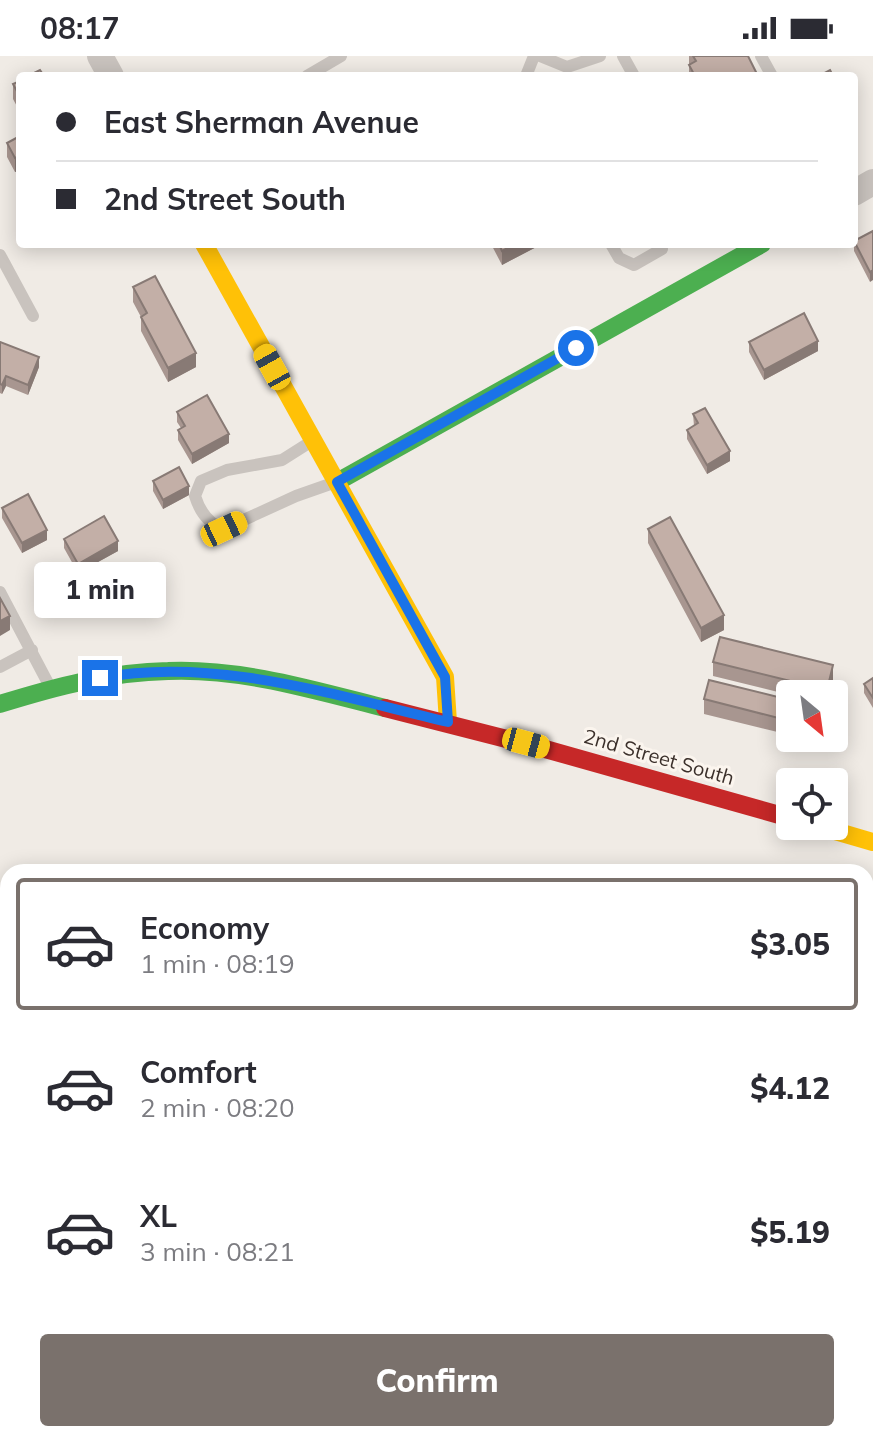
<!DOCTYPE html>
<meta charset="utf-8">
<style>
body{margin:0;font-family:Mulish,sans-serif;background:#f2f2f3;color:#2b2b33;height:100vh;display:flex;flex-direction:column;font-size:30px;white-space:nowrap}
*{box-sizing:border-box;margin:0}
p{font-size:26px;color:#7c7c81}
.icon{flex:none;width:44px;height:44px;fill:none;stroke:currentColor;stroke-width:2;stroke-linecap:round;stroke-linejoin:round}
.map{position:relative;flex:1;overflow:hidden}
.side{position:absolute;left:0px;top:808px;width:874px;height:578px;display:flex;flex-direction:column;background:#fff;border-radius:24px 24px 0 0;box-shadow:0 4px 20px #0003}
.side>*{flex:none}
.top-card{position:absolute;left:16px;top:16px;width:842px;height:176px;border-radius:8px;box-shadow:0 4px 20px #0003;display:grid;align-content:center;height:176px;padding:0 40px;background:#fff}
.needle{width:52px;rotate:151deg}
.tools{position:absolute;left:776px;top:624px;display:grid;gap:16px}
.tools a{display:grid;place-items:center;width:72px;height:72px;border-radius:8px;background:#fff;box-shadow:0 4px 20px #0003;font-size:40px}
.end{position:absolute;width:36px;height:36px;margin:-18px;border:10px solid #1a73e8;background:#fff;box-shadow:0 0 0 4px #fff}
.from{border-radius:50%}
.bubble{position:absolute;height:56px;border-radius:8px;background:#fff;box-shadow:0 4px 20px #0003;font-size:26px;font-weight:800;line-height:56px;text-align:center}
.car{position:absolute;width:24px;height:48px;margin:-24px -12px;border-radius:10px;box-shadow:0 0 6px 2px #0007;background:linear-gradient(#f5c518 24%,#345 0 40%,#f5c518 0 76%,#345 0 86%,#f5c518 0)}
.top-card b{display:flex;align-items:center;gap:28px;height:76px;font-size:30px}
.top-card b+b{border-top:2px solid #e1e1e2}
.top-card i{width:20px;height:20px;background:#2b2b33}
ul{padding:14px 0 0;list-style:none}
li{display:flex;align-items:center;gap:24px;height:132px;margin:0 16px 12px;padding:0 24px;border:4px solid transparent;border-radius:8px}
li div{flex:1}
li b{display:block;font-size:30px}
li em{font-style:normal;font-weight:800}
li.current{border-color:#7a716c}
li>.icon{width:72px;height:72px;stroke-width:1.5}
.primary-button{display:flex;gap:16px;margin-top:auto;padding:16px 40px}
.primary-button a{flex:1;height:92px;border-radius:8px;background:#7a716c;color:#fff;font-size:32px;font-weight:800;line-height:92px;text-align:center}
.status{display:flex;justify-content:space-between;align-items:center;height:56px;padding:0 40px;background:#fff;direction:ltr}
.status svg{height:22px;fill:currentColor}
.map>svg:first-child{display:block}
</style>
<div class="status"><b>08:17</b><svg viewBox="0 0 49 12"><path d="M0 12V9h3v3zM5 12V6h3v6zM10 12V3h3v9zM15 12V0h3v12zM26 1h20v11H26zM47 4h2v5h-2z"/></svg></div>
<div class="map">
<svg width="873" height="1385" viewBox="0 0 873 1385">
<rect width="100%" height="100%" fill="#f0ebe5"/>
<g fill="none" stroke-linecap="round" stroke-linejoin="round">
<path stroke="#c9c3be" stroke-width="12" d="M540,0L567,11L600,0
M623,0L634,20
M761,0L772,20
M307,20L341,0
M526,20L534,0
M611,188L619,202L634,209L662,193
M0,199L33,260
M312,385L282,404L227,414L201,425L195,440C200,456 208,468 224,473L296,440L333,427
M0,536L49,629
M0,611L32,594"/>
<path stroke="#c9c3be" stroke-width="26" d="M100,0L111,20
M854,137L873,126"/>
<path stroke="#4caf50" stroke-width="18" d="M337,426L762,188
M0,648C55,631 110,616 168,615C241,612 314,634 385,652"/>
<path stroke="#ffc107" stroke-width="18" d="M204,188L445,621L448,666
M818,770L873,786"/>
<path stroke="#c62828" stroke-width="18" d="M385,652L538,691L790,762"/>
</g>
<path fill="#a89690" d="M689,0H748L758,20H689Z
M20,25V56L13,43V28Z
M20,61V114L15,116L7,101V87L20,80L18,77V62Z
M873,175L870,226L854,195V185Z
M491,188H542L502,209Z
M133,231L196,311L168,326L141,275V261L133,246Z
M0,286L39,311L28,339L6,330L2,338L0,337Z
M749,286L818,295L764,324L749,296Z
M177,356L229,387L192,408L178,384V374L181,372L177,366Z
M693,358L730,405L707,418L687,383V374L694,370Z
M153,425L189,439L163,453L153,435Z
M2,452L47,484L22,497L2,462Z
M648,473L724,574L701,586L648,487Z
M64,483L118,495L78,517L64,492Z
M713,606L833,624L829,638H790V639L713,620Z
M873,622V652L864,637V628Z
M704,643L790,644V679L704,658Z
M801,682H823L822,687Z
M394,1378H444L442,1385H420Z"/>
<path fill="#887a75" d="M20,100V114L15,116V102Z
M515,188H542L502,209V195Z
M873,214V224L870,226V216Z
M818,285V295L764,324V314Z
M196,297V311L168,326V312Z
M39,301V311L28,339V329Z
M6,320V330L2,338V329Z
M229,378V387L192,408V398Z
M730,395V405L707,418V409Z
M189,430V439L163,453V444Z
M47,474V484L22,497V487Z
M118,485V495L78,517V508Z
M724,559V574L701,586V572Z
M10,560V574L0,580V565Z
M833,609V624L829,638H827Z"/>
<path fill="#c3afa7" stroke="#887a75" stroke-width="2" d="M693,0H748L758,20H704L703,19L695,20L689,9L696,5Z
M40,14L44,20H28Z
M830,14L833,20H819Z
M20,25V41L13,28Z
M20,80V100L15,102L7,87Z
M873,175V214L870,216L854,185Z
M499,188H515L502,195Z
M155,220L196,297L168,312L141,261L147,257L133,231Z
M804,257L818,285L764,314L749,286Z
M0,286L39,301L28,329L6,320L2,329L0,328Z
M207,339L229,378L192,398L178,374L185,370L177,356Z
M705,352L730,395L707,409L687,374L698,367L693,358Z
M179,411L189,430L163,444L153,425Z
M28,438L47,474L22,487L2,452Z
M104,460L118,485L78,508L64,483Z
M670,461L724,559L701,572L648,473Z
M0,542L10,560L0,565Z
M720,581L833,609L827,634L713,606Z
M873,622V642L864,628Z
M709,624L790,644V665L704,643Z"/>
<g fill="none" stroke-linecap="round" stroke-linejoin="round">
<path stroke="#1a73e8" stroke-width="10" d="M100,622C216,600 336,640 448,666L445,621L337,426L576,292"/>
</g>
<g text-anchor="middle" stroke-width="6" stroke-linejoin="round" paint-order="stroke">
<g font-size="20" fill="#3b302b" stroke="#fbf5ee">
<text transform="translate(659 701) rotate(16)" y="7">2nd Street South</text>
</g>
</g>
</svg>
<div class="tools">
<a><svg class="needle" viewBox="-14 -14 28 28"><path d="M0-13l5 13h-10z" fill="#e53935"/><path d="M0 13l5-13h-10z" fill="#7c7c81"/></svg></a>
<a><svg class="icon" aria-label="locate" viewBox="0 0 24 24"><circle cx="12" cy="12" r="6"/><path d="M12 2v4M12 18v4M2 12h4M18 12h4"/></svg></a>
</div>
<i class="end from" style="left:576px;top:292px"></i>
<i class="end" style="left:100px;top:622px"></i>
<div class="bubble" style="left:34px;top:506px;width:132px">1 min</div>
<i class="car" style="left:272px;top:311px;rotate:331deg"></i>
<i class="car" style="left:224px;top:473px;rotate:65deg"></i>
<i class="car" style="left:526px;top:687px;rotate:105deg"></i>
<div class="top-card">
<b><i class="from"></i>East Sherman Avenue</b>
<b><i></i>2nd Street South</b>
</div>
<section class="side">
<ul>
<li class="current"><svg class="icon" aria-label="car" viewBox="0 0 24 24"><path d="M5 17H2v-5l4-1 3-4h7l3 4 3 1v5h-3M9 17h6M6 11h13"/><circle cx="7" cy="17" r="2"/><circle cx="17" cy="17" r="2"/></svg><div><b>Economy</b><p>1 min · 08:19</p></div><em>$3.05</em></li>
<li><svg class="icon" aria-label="car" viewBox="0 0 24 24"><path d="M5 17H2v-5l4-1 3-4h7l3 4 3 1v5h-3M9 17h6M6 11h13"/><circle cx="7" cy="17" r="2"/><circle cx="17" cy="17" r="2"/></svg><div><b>Comfort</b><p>2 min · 08:20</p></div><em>$4.12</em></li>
<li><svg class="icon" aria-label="car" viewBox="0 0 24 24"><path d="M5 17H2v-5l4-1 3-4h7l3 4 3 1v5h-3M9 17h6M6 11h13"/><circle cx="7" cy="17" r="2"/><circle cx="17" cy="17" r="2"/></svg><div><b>XL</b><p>3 min · 08:21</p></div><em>$5.19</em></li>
</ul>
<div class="primary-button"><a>Confirm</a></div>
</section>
</div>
